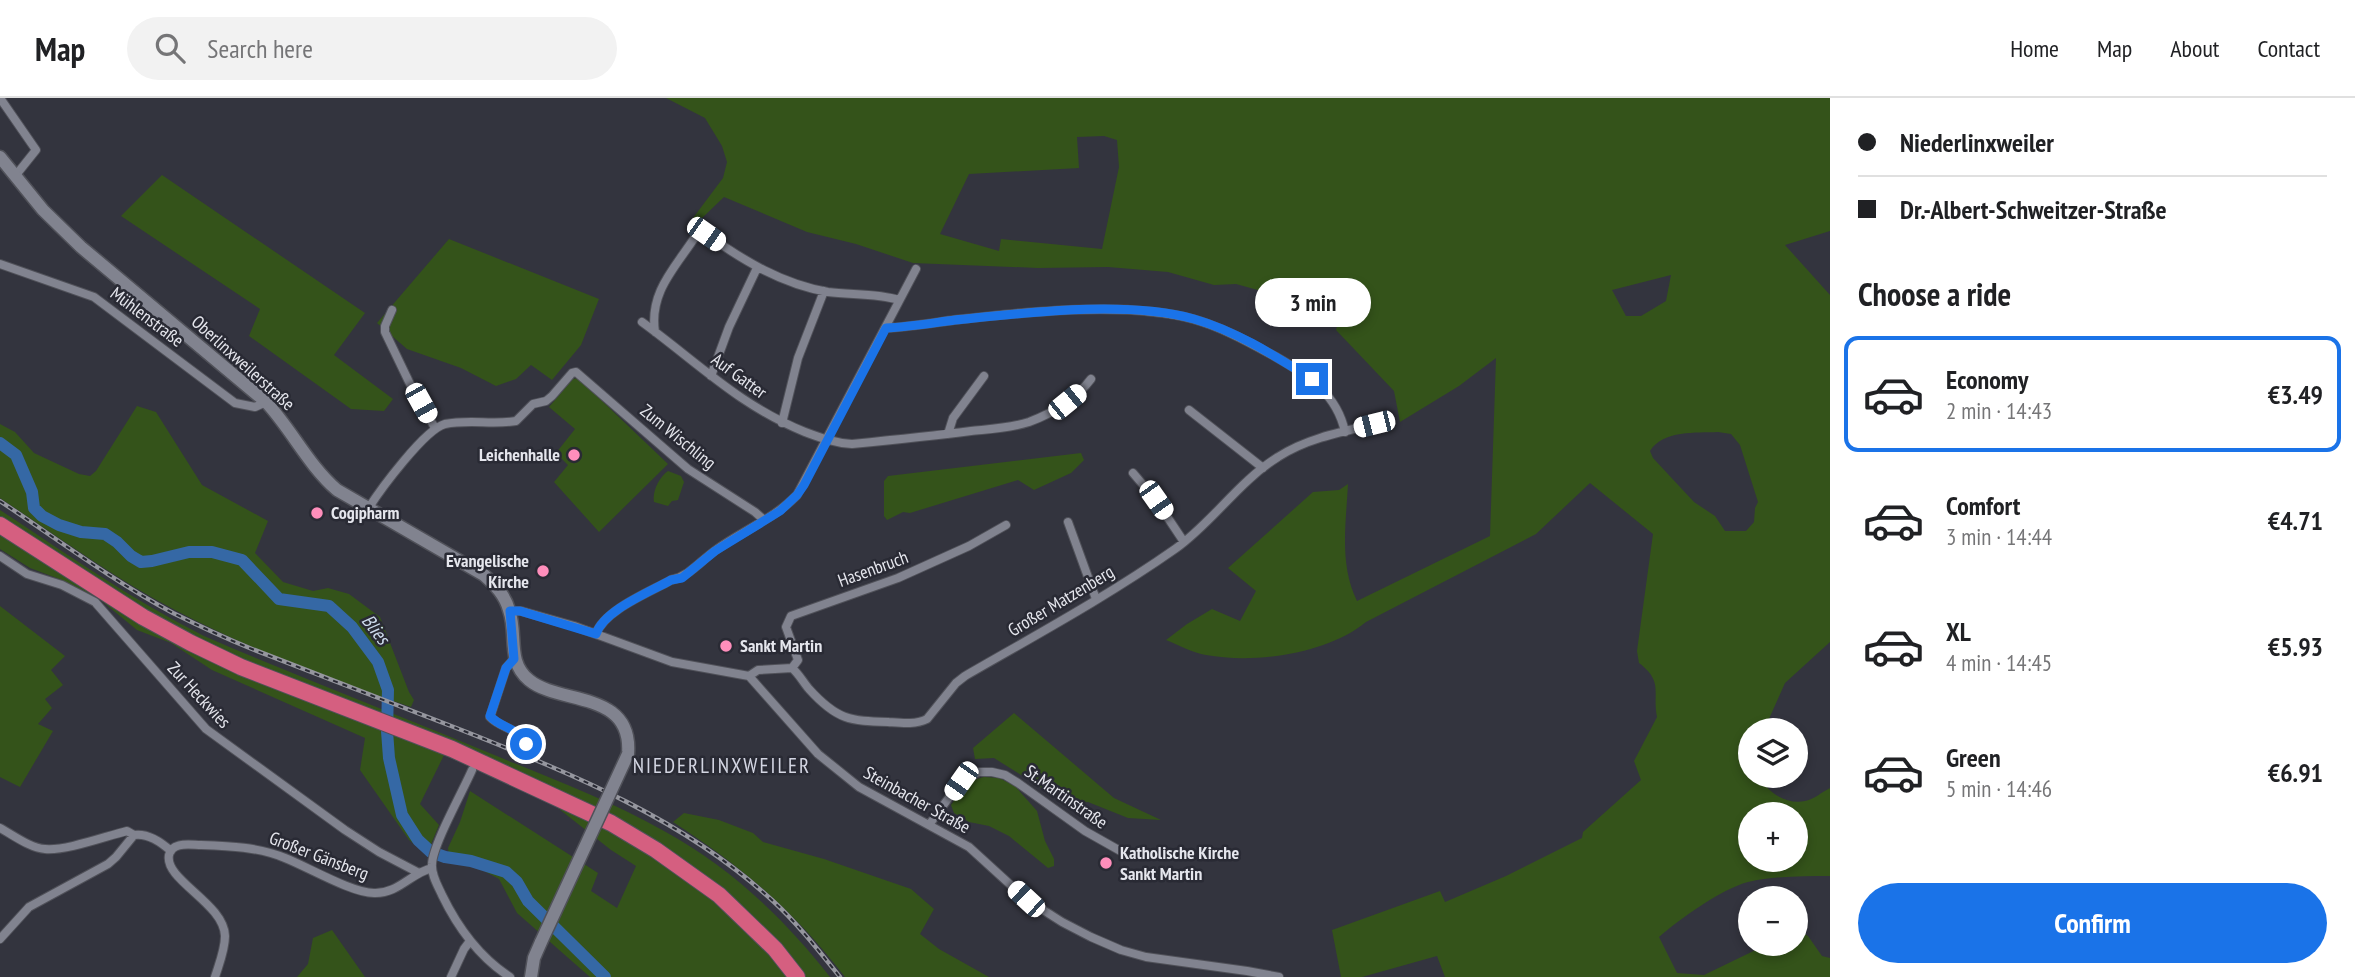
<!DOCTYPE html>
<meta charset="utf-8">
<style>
body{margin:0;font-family:"PT Sans Narrow",sans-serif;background:#f2f2f2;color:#202124;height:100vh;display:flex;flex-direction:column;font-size:26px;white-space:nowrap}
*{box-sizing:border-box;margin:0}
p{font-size:23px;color:#757577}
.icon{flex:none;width:38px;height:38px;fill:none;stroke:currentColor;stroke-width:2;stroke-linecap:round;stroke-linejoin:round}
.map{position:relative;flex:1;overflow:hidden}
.details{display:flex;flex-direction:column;background:#fff;width:525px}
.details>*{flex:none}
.guide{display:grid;align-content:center;height:154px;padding:0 28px;background:#fff}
.tools{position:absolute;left:1738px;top:620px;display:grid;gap:14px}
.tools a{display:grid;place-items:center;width:70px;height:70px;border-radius:50%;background:#fff;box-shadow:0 4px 10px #0003;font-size:35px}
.end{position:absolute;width:32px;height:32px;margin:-16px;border:9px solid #1a73e8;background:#fff;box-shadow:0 0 0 4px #fff}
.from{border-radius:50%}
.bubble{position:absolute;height:49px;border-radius:24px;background:#fff;box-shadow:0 4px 10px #0003;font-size:23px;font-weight:600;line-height:49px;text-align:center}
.car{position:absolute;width:21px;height:42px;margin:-21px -10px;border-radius:9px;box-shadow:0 0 5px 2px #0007;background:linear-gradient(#fff 24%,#345 0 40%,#fff 0 76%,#345 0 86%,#fff 0)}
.guide b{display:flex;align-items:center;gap:24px;height:66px;font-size:26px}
.guide b+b{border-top:2px solid #e0e0e0}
.guide i{width:18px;height:18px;background:#202124}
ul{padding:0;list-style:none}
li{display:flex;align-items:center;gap:21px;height:116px;margin:0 14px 10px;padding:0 14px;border:4px solid transparent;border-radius:14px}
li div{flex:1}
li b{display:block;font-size:26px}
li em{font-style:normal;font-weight:600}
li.on{border-color:#1a73e8}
li>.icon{width:63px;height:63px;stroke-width:1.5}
h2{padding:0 28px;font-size:32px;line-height:84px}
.primary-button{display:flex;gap:14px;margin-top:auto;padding:14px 28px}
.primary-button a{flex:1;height:80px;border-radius:42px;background:#1a73e8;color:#fff;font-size:28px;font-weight:600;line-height:80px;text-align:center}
header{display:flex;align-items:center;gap:42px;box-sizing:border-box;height:98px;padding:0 35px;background:#fff;border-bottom:2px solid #e0e0e0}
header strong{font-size:33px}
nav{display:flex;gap:38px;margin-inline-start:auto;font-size:24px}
.search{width:490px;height:63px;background:#f2f2f2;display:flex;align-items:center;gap:18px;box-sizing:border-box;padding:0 24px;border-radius:38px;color:#757577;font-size:26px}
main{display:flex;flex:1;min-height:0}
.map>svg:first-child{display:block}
</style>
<header>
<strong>Map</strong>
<div class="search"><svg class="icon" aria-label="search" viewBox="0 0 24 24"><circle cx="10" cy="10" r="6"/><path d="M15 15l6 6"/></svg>Search here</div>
<nav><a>Home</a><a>Map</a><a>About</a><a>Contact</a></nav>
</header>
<main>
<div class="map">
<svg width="1830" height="879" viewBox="0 0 1830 879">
<rect width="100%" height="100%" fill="#33343e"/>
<path fill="#34531a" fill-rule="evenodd" d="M666,0H1830V133L1785,147L1830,197V544L1785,585L1764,632H1750V677H1759C1766,694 1786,707 1805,703C1813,702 1822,694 1830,690V778C1803,778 1774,778 1748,784C1721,791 1680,821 1659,839L1677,875L1704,877L1770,845H1796V833L1798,832L1808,838L1822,858L1830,860V879H1445L1437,858L1362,879H1341L1332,832L1440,793L1445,804L1506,778L1582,740L1583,734L1641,682L1634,663L1657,619C1652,594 1664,584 1639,565L1637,553L1653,436L1590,385L1536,436L1366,524C1327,556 1255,566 1206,557C1193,555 1179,547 1166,542L1187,526L1212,511L1240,523L1256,493L1228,470L1313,394L1339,392L1348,386C1346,426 1339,466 1357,503L1490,438L1496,260L1459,288L1400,324L1394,293L1336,232L1340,219L1308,199L1265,194L1236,186L1214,187L1168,174L1108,169L1038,170L913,165L856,146L807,134L724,99L700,122L693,120L723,80L727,64L722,48L705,20ZM1104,38L1117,42L1119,69L1102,151L1001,141L999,153L940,136L969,76L1079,70L1077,39ZM1671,177L1666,203L1641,218H1626L1612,192ZM1718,334L1731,336L1740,347L1758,404L1755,410L1754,424L1746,433H1725L1715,418L1694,404L1653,360L1650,353C1663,332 1696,335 1718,334ZM1750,716H1796V761H1750Z
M162,77L365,215L334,257L393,301L384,313L351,311L249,238L260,211L121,118Z
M449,141L599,201L581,247L552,282L531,267L516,281L496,288L461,270L407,251L377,225Z
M578,280L668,366L599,434L554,384L568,367L556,355L575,331L549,309L573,281Z
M137,308L156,314L202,387L268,423L255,455L283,484L313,493L328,490L349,496L380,519L409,594L414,602L411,609C331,581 250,552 175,512C114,480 57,438 0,400V326L15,334L34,355L79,376L90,378L96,373Z
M1081,355L1084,362L1071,375L1034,392L1018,382L910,415L903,414L887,422L884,418V383L888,378Z
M668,373L681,378L684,384L678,402L672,403L668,408L654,404C652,394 659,379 668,373Z
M0,412C67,456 132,502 204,538C303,581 404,619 504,661C558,683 613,704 664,733C730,769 784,820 830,879H590L517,815L499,781L473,767L454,765L449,758L448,750L460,724L470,693L598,775L591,793L617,810L636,768L611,752L554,707L444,657L420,706L439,727L427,756L409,742L360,672L365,640L212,572L171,545L137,532L98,500L62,482L30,470L0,451Z
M0,508L65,558L51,572L63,587L45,601L52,610L38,626L53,633L20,689L0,679Z
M1014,615L1114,700L1161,722L1128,720L1088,704L1067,706L994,660L975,661L973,650Z
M984,679L999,680L1015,688L1037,713L1045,743L1054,761V768L1048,770L1009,738L989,728L969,724L954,715L951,707C961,693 966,683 984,679Z
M684,715L719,722L753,735L763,744L824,761L911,791L934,811L920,836L939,851L989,879H845C792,811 745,771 673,724Z
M332,832L365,879H297L308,866L313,840Z"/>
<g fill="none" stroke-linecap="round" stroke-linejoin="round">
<path stroke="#3568a5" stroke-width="12" d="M0,345L16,357L32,394L34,410L42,418L59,427L81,434L105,436L117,444L131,458L141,464L152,463L189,454H212L242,462L279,501L329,508L352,529L378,564L388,592L387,633L389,660L402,717L418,742L431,754L445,759L471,763L506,774L517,784L528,803L605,879"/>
<defs>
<path id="street" d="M0,0L36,52L16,77
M0,166L94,199L235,305L255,309L266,304
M392,212L385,228V234L411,288L435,330
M642,224C697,264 740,308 805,334C821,340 835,345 852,346C892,342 931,338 971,333C990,331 1011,330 1029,324C1053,315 1076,301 1091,281
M886,230C909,229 932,225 954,222C1024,214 1126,203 1193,221C1222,229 1250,245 1276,259C1308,277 1337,296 1345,334
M655,234C649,194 675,170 695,139L706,136C744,163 782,186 828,194C851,197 877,195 899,202
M711,278L729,229L757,170
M1189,312L1263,370
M782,325L798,260L824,193
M948,336L953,320L984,278
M1133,375L1156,402L1184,444
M368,411C380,392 425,331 445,326C469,321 493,327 516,323L533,306L546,303L552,298L572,275L576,274L688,371L755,414L764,422
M1068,424L1096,501
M0,458L27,476L62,487L95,504L206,631L345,732L379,754L419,775
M510,513H521L574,528L672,564L749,578L818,656L859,689L969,749L1026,801L1062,824L1091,839L1121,852L1146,859L1247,873L1279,879
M596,536C604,512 650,494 671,482C690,478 700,463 716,452C742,433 774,421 797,397L916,171
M514,561L506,570L490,619C500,630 521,631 526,646
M792,570L798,562L786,529L791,518L898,480L969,448L1006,427
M749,578L758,572L792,570C799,576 803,584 809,591C837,622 850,623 888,624C901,625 915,627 927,621L956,585L965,578C1036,537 1108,498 1175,451C1212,425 1238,384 1278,359C1310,338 1352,332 1389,323
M472,672C463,693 433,746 432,766C431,777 438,788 442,797C458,830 479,859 510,879
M929,727L961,683L979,674H992L1005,677L1018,685L1085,733L1124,755
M0,730C13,737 30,750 45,751C66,753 106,738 127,733L134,737C147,735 161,744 171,753
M0,841L29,809L108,766L116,759L134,737
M215,879C219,866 225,852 225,838C224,805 164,782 169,757C172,743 191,747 201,747C230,748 258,749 285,760C308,769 352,795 374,795C398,796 411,775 432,770
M451,879L464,851L470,843"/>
<path id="secondary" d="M0,59L43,112L81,149L266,304C292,332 308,367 337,392L484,477C495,487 505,497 509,512C518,537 506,563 529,582C559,607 633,592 628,656
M531,879L534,860L541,844"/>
<path id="highway" d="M0,427L143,519L191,545L241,569L452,651L611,725L656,752L719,797L775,851L797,879"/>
</defs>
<use href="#street" stroke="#505159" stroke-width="10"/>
<use href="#secondary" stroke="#505159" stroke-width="15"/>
<use href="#highway" stroke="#505159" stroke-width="18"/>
<use href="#street" stroke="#81838f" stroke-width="8"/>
<use href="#secondary" stroke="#81838f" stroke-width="12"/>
<use href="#highway" stroke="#d55f80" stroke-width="16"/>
<defs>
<path id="rail" d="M0,403C57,441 113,483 173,515C199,528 225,540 252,551C323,579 394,606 464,633C575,677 685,722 773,803C798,826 819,853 840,879"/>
</defs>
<use href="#rail" stroke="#95969e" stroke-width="4.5"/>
<use href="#rail" stroke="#292a34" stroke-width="2" stroke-dasharray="5" stroke-linecap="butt"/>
<defs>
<path id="secondary-bridge" d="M541,844L628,656"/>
</defs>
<use href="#secondary-bridge" stroke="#505159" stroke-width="15" stroke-linecap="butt"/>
<use href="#secondary-bridge" stroke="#81838f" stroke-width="12"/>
</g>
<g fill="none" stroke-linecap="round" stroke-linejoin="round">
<path stroke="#1a73e8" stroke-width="9" d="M526,646C521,631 500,630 490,618L506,570L514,561L510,513H520L596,536C604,512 650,494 671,482L682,480L715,453L780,413L797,397L804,387L886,230C909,229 932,225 955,222C1025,215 1126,202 1194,221C1236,233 1275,258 1312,281"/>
</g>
<g fill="#fe8ebb" stroke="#292a34" stroke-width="2.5">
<circle cx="574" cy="357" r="7"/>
<circle cx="317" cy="415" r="7"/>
<circle cx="543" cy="473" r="7"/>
<circle cx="726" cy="548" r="7"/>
<circle cx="1106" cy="765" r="7"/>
</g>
<g text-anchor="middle" stroke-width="5" stroke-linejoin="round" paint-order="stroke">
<g font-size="18" fill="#e5e6ed" stroke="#292a34">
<text transform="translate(147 219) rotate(37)" y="6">Mühlenstraße</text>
<text transform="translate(243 265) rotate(42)" y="6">Oberlinxweilerstraße</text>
<text transform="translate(739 278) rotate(36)" y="6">Auf Gatter</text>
<text transform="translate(678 339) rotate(39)" y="6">Zum Wischling</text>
<text transform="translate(873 471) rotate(-20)" y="6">Hasenbruch</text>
<text transform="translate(1061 503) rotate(-31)" y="6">Großer Matzenberg</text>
<text transform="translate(199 597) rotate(47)" y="6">Zur Heckwies</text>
<text transform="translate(1066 699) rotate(35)" y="6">St.Martinstraße</text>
<text transform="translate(917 702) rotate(29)" y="6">Steinbacher Straße</text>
<text transform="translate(319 758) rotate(21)" y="6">Großer Gänsberg</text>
</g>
<g font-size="18" font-weight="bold" fill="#e5e6ed" stroke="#292a34" text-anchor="start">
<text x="560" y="363" text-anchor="end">Leichenhalle</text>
<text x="331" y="421">Cogipharm</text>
<text x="529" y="469" text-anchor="end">Evangelische<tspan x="529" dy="21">Kirche</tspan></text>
<text x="740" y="554">Sankt Martin</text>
<text x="1120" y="761">Katholische Kirche<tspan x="1120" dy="21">Sankt Martin</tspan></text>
</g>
<g font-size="19" font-style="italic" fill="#cedced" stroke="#292a34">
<text transform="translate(376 531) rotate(52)" y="7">Blies</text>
</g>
<g font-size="21" letter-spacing="2" fill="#d3d5e2" stroke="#292a34">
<text x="722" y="675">NIEDERLINXWEILER</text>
</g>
</g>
</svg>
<div class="tools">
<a><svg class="icon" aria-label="layers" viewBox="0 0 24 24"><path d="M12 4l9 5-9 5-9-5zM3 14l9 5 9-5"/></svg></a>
<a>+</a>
<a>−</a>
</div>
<i class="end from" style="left:526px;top:646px"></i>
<i class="end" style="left:1312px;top:281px"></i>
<div class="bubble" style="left:1255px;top:180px;width:116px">3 min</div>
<i class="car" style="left:706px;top:136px;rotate:125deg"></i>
<i class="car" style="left:1067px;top:304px;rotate:51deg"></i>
<i class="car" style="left:421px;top:305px;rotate:151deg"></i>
<i class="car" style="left:1374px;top:326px;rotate:256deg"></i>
<i class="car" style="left:1156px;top:402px;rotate:145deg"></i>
<i class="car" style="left:961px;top:683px;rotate:215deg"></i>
<i class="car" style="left:1026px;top:801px;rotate:313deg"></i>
</div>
<section class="details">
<div class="guide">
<b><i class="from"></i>Niederlinxweiler</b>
<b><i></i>Dr.-Albert-Schweitzer-Straße</b>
</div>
<h2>Choose a ride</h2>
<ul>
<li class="on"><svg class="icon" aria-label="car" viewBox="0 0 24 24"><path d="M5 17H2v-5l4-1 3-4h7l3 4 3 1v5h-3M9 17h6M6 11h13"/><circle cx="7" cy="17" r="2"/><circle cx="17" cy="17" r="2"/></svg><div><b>Economy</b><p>2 min · 14:43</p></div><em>€3.49</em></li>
<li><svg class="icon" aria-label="car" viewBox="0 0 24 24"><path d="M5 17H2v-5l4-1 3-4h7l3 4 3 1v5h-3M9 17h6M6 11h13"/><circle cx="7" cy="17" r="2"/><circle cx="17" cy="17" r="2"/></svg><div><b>Comfort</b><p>3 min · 14:44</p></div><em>€4.71</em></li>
<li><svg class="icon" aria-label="car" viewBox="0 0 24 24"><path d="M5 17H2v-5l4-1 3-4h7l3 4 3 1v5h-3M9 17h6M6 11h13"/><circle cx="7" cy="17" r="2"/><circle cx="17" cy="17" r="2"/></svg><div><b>XL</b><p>4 min · 14:45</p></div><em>€5.93</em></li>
<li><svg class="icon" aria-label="car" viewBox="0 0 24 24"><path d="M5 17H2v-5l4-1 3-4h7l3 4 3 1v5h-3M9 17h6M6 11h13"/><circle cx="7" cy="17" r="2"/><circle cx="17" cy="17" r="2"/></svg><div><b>Green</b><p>5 min · 14:46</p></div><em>€6.91</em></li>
</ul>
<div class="primary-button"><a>Confirm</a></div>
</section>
</main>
